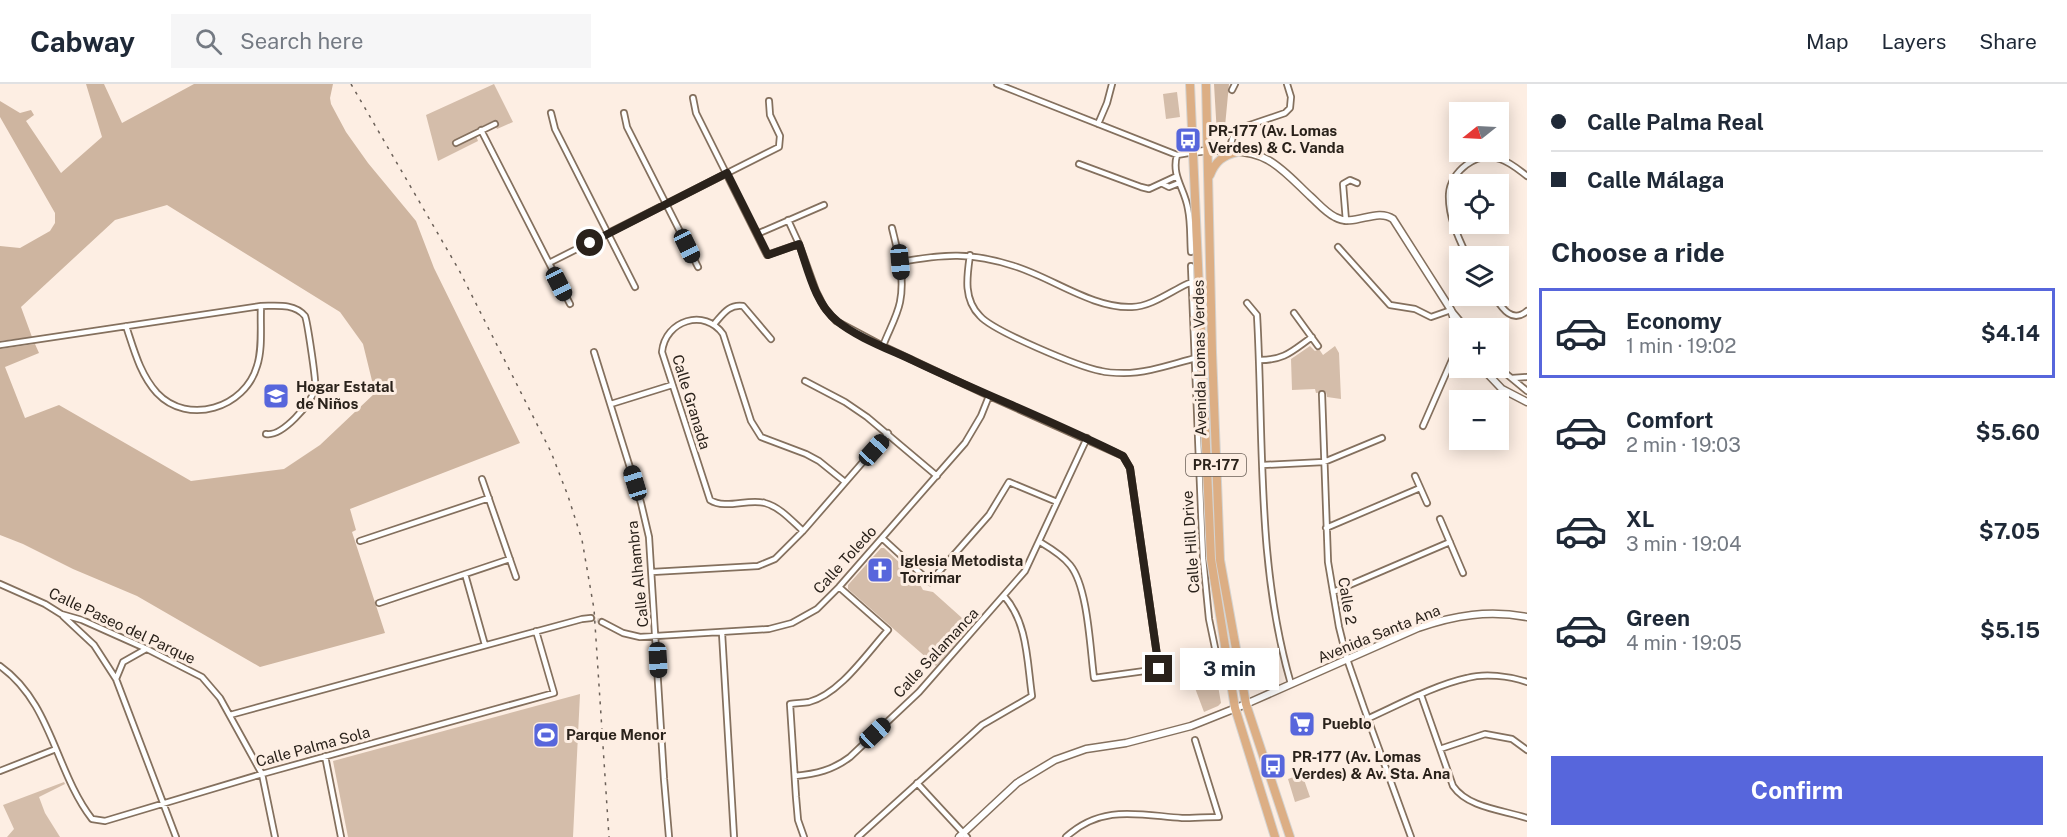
<!DOCTYPE html>
<meta charset="utf-8">
<style>
body{margin:0;font-family:"Public Sans",sans-serif;background:#f6f6f7;color:#1f2937;height:100vh;display:flex;flex-direction:column;font-size:22px;white-space:nowrap}
*{box-sizing:border-box;margin:0}
p{font-size:20px;color:#747a83}
.icon{flex:none;width:33px;height:33px;fill:none;stroke:currentColor;stroke-width:2;stroke-linecap:round;stroke-linejoin:round}
.map{position:relative;flex:1;overflow:hidden}
.side{display:flex;flex-direction:column;background:#fff;width:540px}
.side>*{flex:none}
.guide{display:grid;align-content:center;height:132px;padding:0 24px;background:#fff}
.needle{width:39px;rotate:252deg}
.controls{position:absolute;left:1449px;top:18px;display:grid;gap:12px}
.controls a{display:grid;place-items:center;width:60px;height:60px;border-radius:0px;background:#fff;box-shadow:0 3px 15px #0003;font-size:30px}
.end{position:absolute;width:27px;height:27px;margin:-14px;border:8px solid #2a221b;background:#fff;box-shadow:0 0 0 3px #fff}
.from{border-radius:50%}
.bubble{position:absolute;height:42px;border-radius:0px;background:#fff;box-shadow:0 3px 15px #0003;font-size:20px;font-weight:700;line-height:42px;text-align:center}
.car{position:absolute;width:18px;height:36px;margin:-18px -9px;border-radius:8px;box-shadow:0 0 4px 2px #0007;background:linear-gradient(#222 24%,#8ab4d8 0 40%,#222 0 76%,#8ab4d8 0 86%,#222 0)}
.guide b{display:flex;align-items:center;gap:21px;height:57px;font-size:22px}
.guide b+b{border-top:2px solid #e0e1e3}
.guide i{width:15px;height:15px;background:#1f2937}
ul{padding:0;list-style:none}
li{display:flex;align-items:center;gap:18px;height:90px;margin:0 12px 9px;padding:0 12px;border:3px solid transparent;border-radius:0px}
li div{flex:1}
li b{display:block;font-size:22px}
li em{font-style:normal;font-weight:700}
li.current{border-color:#5766dc}
li>.icon{width:54px;height:54px;stroke-width:1.5}
h2{padding:0 24px;font-size:27px;line-height:72px}
.action{display:flex;gap:12px;margin-top:auto;padding:12px 24px}
.action a{flex:1;height:69px;border-radius:0px;background:#5766dc;color:#fff;font-size:24px;font-weight:700;line-height:69px;text-align:center}
header{display:flex;align-items:center;gap:36px;box-sizing:border-box;height:84px;padding:0 30px;background:#fff;border-bottom:2px solid #e0e1e3}
header strong{font-size:28px}
nav{display:flex;gap:33px;margin-inline-start:auto;font-size:21px}
.search{width:420px;height:54px;background:#f6f6f7;display:flex;align-items:center;gap:15px;box-sizing:border-box;padding:0 21px;border-radius:0px;color:#747a83;font-size:22px}
main{display:flex;flex:1;min-height:0}
.map>svg:first-child{display:block}
</style>
<header>
<strong>Cabway</strong>
<div class="search"><svg class="icon" aria-label="search" viewBox="0 0 24 24"><circle cx="10" cy="10" r="6"/><path d="M15 15l6 6"/></svg>Search here</div>
<nav><a>Map</a><a>Layers</a><a>Share</a></nav>
</header>
<main>
<div class="map">
<svg width="1527" height="753" viewBox="0 0 1527 753">
<rect width="100%" height="100%" fill="#fdeee3"/>
<path fill="#d4bdaa" fill-rule="evenodd" d="M494,0L513,38L497,45L493,37L474,46L478,57L438,77L426,31Z
M1177,8L1180,33L1166,35L1163,10Z
M1310,262L1315,267L1319,265L1323,271L1335,262L1339,269L1341,315L1327,313L1326,308L1316,309L1315,305L1292,306L1291,275Z
M881,464H884L917,495L923,506L933,508L971,542L936,582L848,505V501ZM886,474L892,480L884,490L885,492L881,496L879,495L877,497L871,491L875,487L873,485L876,482L878,483Z
M1217,596L1221,619L1218,622L1204,628L1195,604Z
M580,610L573,753H348L333,677Z
M1302,690L1310,713L1295,718L1288,695Z
M64,698L65,700L39,713L45,729L60,753H7L14,745L3,721Z"/>
<path fill="#ceb5a0" d="M86,0H104L122,39L194,0H333L330,14L331,20L346,48L368,79L416,137L434,184L520,359L350,425L356,446L352,448L385,549L260,583L137,512L73,485L23,460L0,451V265L35,260L39,269L5,283L25,334L59,321L191,397L284,385L320,361L375,309L363,260L340,228L167,121L115,136L21,223L32,253L0,257V162L20,164L50,147L55,139V129L0,33V17L20,29L31,26L34,31L26,37L61,89L102,53Z
M1214,0H1229L1224,53L1220,54L1217,51Z"/>
<g fill="none" stroke-linecap="round" stroke-linejoin="round">
<path stroke="#d3c5bb" stroke-width="4.5" stroke-dasharray="4.5 2" stroke-linecap="butt" d="M591,534L602,538"/>
<defs>
<path id="minor" d="M997,0L1177,71L1194,68
M1232,6L1235,0
M693,14L696,29L767,171L799,160
M551,29L555,45L635,203
M624,29L627,43L698,183
M1098,40L1107,19L1112,0
M481,46L570,220
M456,59L495,40
M1229,66L1235,46L1285,29L1290,24L1291,13L1287,0
M1177,71C1171,92 1185,105 1188,125C1191,139 1190,154 1191,168
M1079,80L1141,103L1149,105L1177,92
M1163,100L1169,103L1179,99
M788,136L799,160L816,207L824,223L836,237L883,262L989,312L1123,372L1130,384L1159,585L1094,594C1090,564 1088,503 1070,481C1062,471 1050,464 1040,458
M1346,137L1343,100L1350,96L1357,99
M757,150L824,121
M1338,163L1390,221L1415,225L1431,233L1451,226L1466,244
M970,171C967,192 963,215 980,232C993,247 1079,283 1101,287C1108,289 1116,289 1124,289C1148,289 1172,280 1196,274
M1467,172C1458,153 1448,132 1449,110C1450,88 1477,66 1500,75C1510,78 1519,86 1527,92
M900,178C944,170 971,168 1014,182C1051,193 1093,225 1132,223C1150,223 1170,208 1187,200L1193,198
M549,179L779,63L780,52L770,31L769,17
M1191,182L1203,474L1209,535L1220,588
M1494,212C1502,224 1512,240 1527,227
M1247,219L1257,231C1264,354 1256,480 1291,600
M1448,221L1461,212
M1294,229L1318,262
M715,239C723,230 729,220 743,222L771,255
M126,242C134,266 140,290 157,309C188,342 245,324 257,282C263,264 260,241 261,222
M0,261L261,222C276,222 294,219 305,232C307,236 317,300 315,305C311,320 282,353 266,350
M883,262C888,248 897,233 900,218C905,193 898,169 892,144
M594,268L641,419L649,453L664,695L669,753
M1260,276C1285,276 1292,267 1312,253
M1498,283L1527,307
M1512,294L1527,293
M805,297L845,318L867,333L937,392
M1322,310L1328,478L1339,543L1347,575L1364,624L1411,753
M611,320L672,301
M1423,342L1458,262V253
M1263,381L1324,378L1382,354
M1415,392L1427,419
M482,395L516,493
M1440,435L1463,489
M1326,444L1420,404
M803,447C792,437 780,423 765,419C748,414 726,426 710,416L662,268C665,236 705,224 723,250L751,337L761,353L806,370L819,377L845,398
M882,454L930,498L989,431L1009,398L1057,418
M360,457L489,414
M652,488L758,482L775,475L803,447L888,349
M465,490L485,561
M0,500L45,520L61,530L82,536L147,565L202,593L220,614L262,690L275,753
M1333,508L1450,458
M379,519L510,475
M63,532L94,561L116,595L176,753
M602,538L623,549L640,553L769,545L792,539L817,525L839,503L965,359L981,332L989,312
M722,549L734,753
M0,582C52,619 55,687 92,735L105,737L262,690L554,609L536,547
M116,595L123,578L146,565
M1421,611L1453,702C1468,724 1503,726 1527,734
M230,631L582,535L591,534
M1367,635C1398,621 1435,601 1467,594C1485,589 1509,592 1527,598
M1440,665L1485,650L1512,655L1527,666
M325,672L341,753
M0,687L56,665
M795,692C816,690 833,686 850,673L919,608L1025,487L1087,354
M917,699L967,753
M804,753L798,736L796,713L790,620C796,619 803,619 809,618C840,610 867,569 888,546L839,503
M858,753L982,641L1032,612C1027,578 1028,539 1004,512
M1066,753C1102,720 1139,731 1182,734C1194,734 1207,733 1219,733L1195,656"/>
<path id="tertiary" d="M1194,68C1215,65 1249,65 1268,76C1283,84 1297,100 1310,112C1318,119 1325,128 1335,133C1354,144 1376,123 1393,135L1451,226L1460,255
M1482,284L1502,305L1527,318
M959,753L1017,699L1055,676L1086,665L1126,659L1191,642L1246,620L1418,544C1455,531 1489,526 1527,533"/>
<path id="trunk" d="M1190,0L1211,475L1235,624L1275,753
M1206,0L1212,268L1220,476L1246,620L1290,753
M1210,91C1215,78 1223,71 1237,68"/>
</defs>
<use href="#minor" stroke="#84705e" stroke-width="8"/>
<use href="#tertiary" stroke="#84705e" stroke-width="9"/>
<use href="#trunk" stroke="#d4d3d1" stroke-width="10"/>
<use href="#minor" stroke="#fff" stroke-width="4.5"/>
<use href="#tertiary" stroke="#fff" stroke-width="6"/>
<use href="#trunk" stroke="#dcae84" stroke-width="8"/>
<path stroke="#6b6058" stroke-width="1.5" stroke-dasharray="3 6" stroke-linecap="butt" d="M351,0L459,186L551,368L568,412L582,456L594,525L609,753"/>
</g>
<g fill="none" stroke-linecap="round" stroke-linejoin="round">
<path stroke="#2a221b" stroke-width="8" d="M590,159L727,89L768,171L799,160C808,185 815,220 837,237C856,253 891,266 914,277C983,310 1055,338 1123,372L1130,384L1159,585"/>
</g>
<defs>
<symbol id="bus-square" viewBox="-11 -11 22 22"><rect x="-9" y="-9" width="18" height="18" rx="4" fill="#5766dc" stroke="#fdeee3"/><path d="M-5-6H5V4H4V6H2V4H-2V6H-4V4H-5ZM-3.5-4V0h7V-4ZM-3.5 1.2v1.5H-2V1.2ZM2 1.2v1.5H3.5V1.2Z" fill="#fff"/></symbol>
<symbol id="school-square" viewBox="-11 -11 22 22"><rect x="-9" y="-9" width="18" height="18" rx="4" fill="#5766dc" stroke="#fdeee3"/><path d="M0-5L7-2L0 1L-7-2ZM-4 1L0 2.5L4 1V4Q0 6-4 4Z" fill="#fff"/></symbol>
<symbol id="church-square" viewBox="-11 -11 22 22"><rect x="-9" y="-9" width="18" height="18" rx="4" fill="#5766dc" stroke="#fdeee3"/><path d="M-1.2-6h2.4v3.5h3.3v2.4h-3.3V6h-2.4V-.1h-3.3v-2.4h3.3Z" fill="#fff"/></symbol>
<symbol id="supermarket-square" viewBox="-11 -11 22 22"><rect x="-9" y="-9" width="18" height="18" rx="4" fill="#5766dc" stroke="#fdeee3"/><path d="M-6-5.5h2.5l.6 2H6L4.5 2H-2.5L-4.4-4H-6ZM-1.5 3.2a1.3 1.3 0 1 0 .1 0ZM3 3.2a1.3 1.3 0 1 0 .1 0Z" fill="#fff"/></symbol>
<symbol id="stadium-square" viewBox="-11 -11 22 22"><rect x="-9" y="-9" width="18" height="18" rx="4" fill="#5766dc" stroke="#fdeee3"/><path d="M0-5a6.5 5 0 1 0 0 10a6.5 5 0 1 0 0-10ZM-3.5-1.8h7v3.6h-7Z" fill="#fff"/></symbol>
</defs>
<g fill-rule="evenodd">
<use href="#bus-square" x="1173" y="41" width="30" height="30"/>
<use href="#school-square" x="261" y="297" width="30" height="30"/>
<use href="#church-square" x="865" y="471" width="30" height="30"/>
<use href="#supermarket-square" x="1287" y="625" width="30" height="30"/>
<use href="#stadium-square" x="531" y="636" width="30" height="30"/>
<use href="#bus-square" x="1258" y="667" width="30" height="30"/>
</g>
<g text-anchor="middle" stroke-width="6" stroke-linejoin="round" paint-order="stroke">
<rect fill="#fdeee3" stroke="#695f57" stroke-width="1.5" x="1186" y="370" width="60" height="22" rx="4.5"/>
<g font-size="14" font-weight="bold" fill="#2a221b">
<text x="1216" y="386">PR-177</text>
</g>
<g font-size="15" font-weight="bold" fill="#2a221b" stroke="#fdeee3" text-anchor="start">
<text x="1208" y="52">PR-177 (Av. Lomas<tspan x="1208" dy="17">Verdes) &amp; C. Vanda</tspan></text>
<text x="296" y="308">Hogar Estatal<tspan x="296" dy="17">de Niños</tspan></text>
<text x="900" y="482">Iglesia Metodista<tspan x="900" dy="17">Torrimar</tspan></text>
<text x="1322" y="645">Pueblo</text>
<text x="566" y="656">Parque Menor</text>
<text x="1292" y="678">PR-177 (Av. Lomas<tspan x="1292" dy="17">Verdes) &amp; Av. Sta. Ana</tspan></text>
</g>
<g font-size="15" fill="#2a221b" stroke="#fdeee3">
<text transform="translate(1200 274) rotate(-91)" y="5">Avenida Lomas Verdes</text>
<text transform="translate(691 318) rotate(73)" y="5">Calle Granada</text>
<text transform="translate(1191 458) rotate(-94)" y="5">Calle Hill Drive</text>
<text transform="translate(845 476) rotate(-48)" y="5">Calle Toledo</text>
<text transform="translate(638 490) rotate(-96)" y="5">Calle Alhambra</text>
<text transform="translate(1347 517) rotate(80)" y="5">Calle 2</text>
<text transform="translate(122 542) rotate(25)" y="5">Calle Paseo del Parque</text>
<text transform="translate(1379 550) rotate(-22)" y="5">Avenida Santa Ana</text>
<text transform="translate(936 569) rotate(-47)" y="5">Calle Salamanca</text>
<text transform="translate(313 663) rotate(-15)" y="5">Calle Palma Sola</text>
</g>
</g>
</svg>
<div class="controls">
<a><svg class="needle" viewBox="-14 -14 28 28"><path d="M0-13l5 13h-10z" fill="#e53935"/><path d="M0 13l5-13h-10z" fill="#747a83"/></svg></a>
<a><svg class="icon" aria-label="locate" viewBox="0 0 24 24"><circle cx="12" cy="12" r="6"/><path d="M12 2v4M12 18v4M2 12h4M18 12h4"/></svg></a>
<a><svg class="icon" aria-label="layers" viewBox="0 0 24 24"><path d="M12 4l9 5-9 5-9-5zM3 14l9 5 9-5"/></svg></a>
<a>+</a>
<a>−</a>
</div>
<i class="end from" style="left:590px;top:159px"></i>
<i class="end" style="left:1159px;top:585px"></i>
<div class="bubble" style="left:1180px;top:564px;width:99px">3 min</div>
<i class="car" style="left:687px;top:162px;rotate:154deg"></i>
<i class="car" style="left:900px;top:178px;rotate:175deg"></i>
<i class="car" style="left:559px;top:200px;rotate:153deg"></i>
<i class="car" style="left:874px;top:366px;rotate:42deg"></i>
<i class="car" style="left:635px;top:399px;rotate:343deg"></i>
<i class="car" style="left:658px;top:576px;rotate:177deg"></i>
<i class="car" style="left:875px;top:649px;rotate:47deg"></i>
</div>
<section class="side">
<div class="guide">
<b><i class="from"></i>Calle Palma Real</b>
<b><i></i>Calle Málaga</b>
</div>
<h2>Choose a ride</h2>
<ul>
<li class="current"><svg class="icon" aria-label="car" viewBox="0 0 24 24"><path d="M5 17H2v-5l4-1 3-4h7l3 4 3 1v5h-3M9 17h6M6 11h13"/><circle cx="7" cy="17" r="2"/><circle cx="17" cy="17" r="2"/></svg><div><b>Economy</b><p>1 min · 19:02</p></div><em>$4.14</em></li>
<li><svg class="icon" aria-label="car" viewBox="0 0 24 24"><path d="M5 17H2v-5l4-1 3-4h7l3 4 3 1v5h-3M9 17h6M6 11h13"/><circle cx="7" cy="17" r="2"/><circle cx="17" cy="17" r="2"/></svg><div><b>Comfort</b><p>2 min · 19:03</p></div><em>$5.60</em></li>
<li><svg class="icon" aria-label="car" viewBox="0 0 24 24"><path d="M5 17H2v-5l4-1 3-4h7l3 4 3 1v5h-3M9 17h6M6 11h13"/><circle cx="7" cy="17" r="2"/><circle cx="17" cy="17" r="2"/></svg><div><b>XL</b><p>3 min · 19:04</p></div><em>$7.05</em></li>
<li><svg class="icon" aria-label="car" viewBox="0 0 24 24"><path d="M5 17H2v-5l4-1 3-4h7l3 4 3 1v5h-3M9 17h6M6 11h13"/><circle cx="7" cy="17" r="2"/><circle cx="17" cy="17" r="2"/></svg><div><b>Green</b><p>4 min · 19:05</p></div><em>$5.15</em></li>
</ul>
<div class="action"><a>Confirm</a></div>
</section>
</main>
